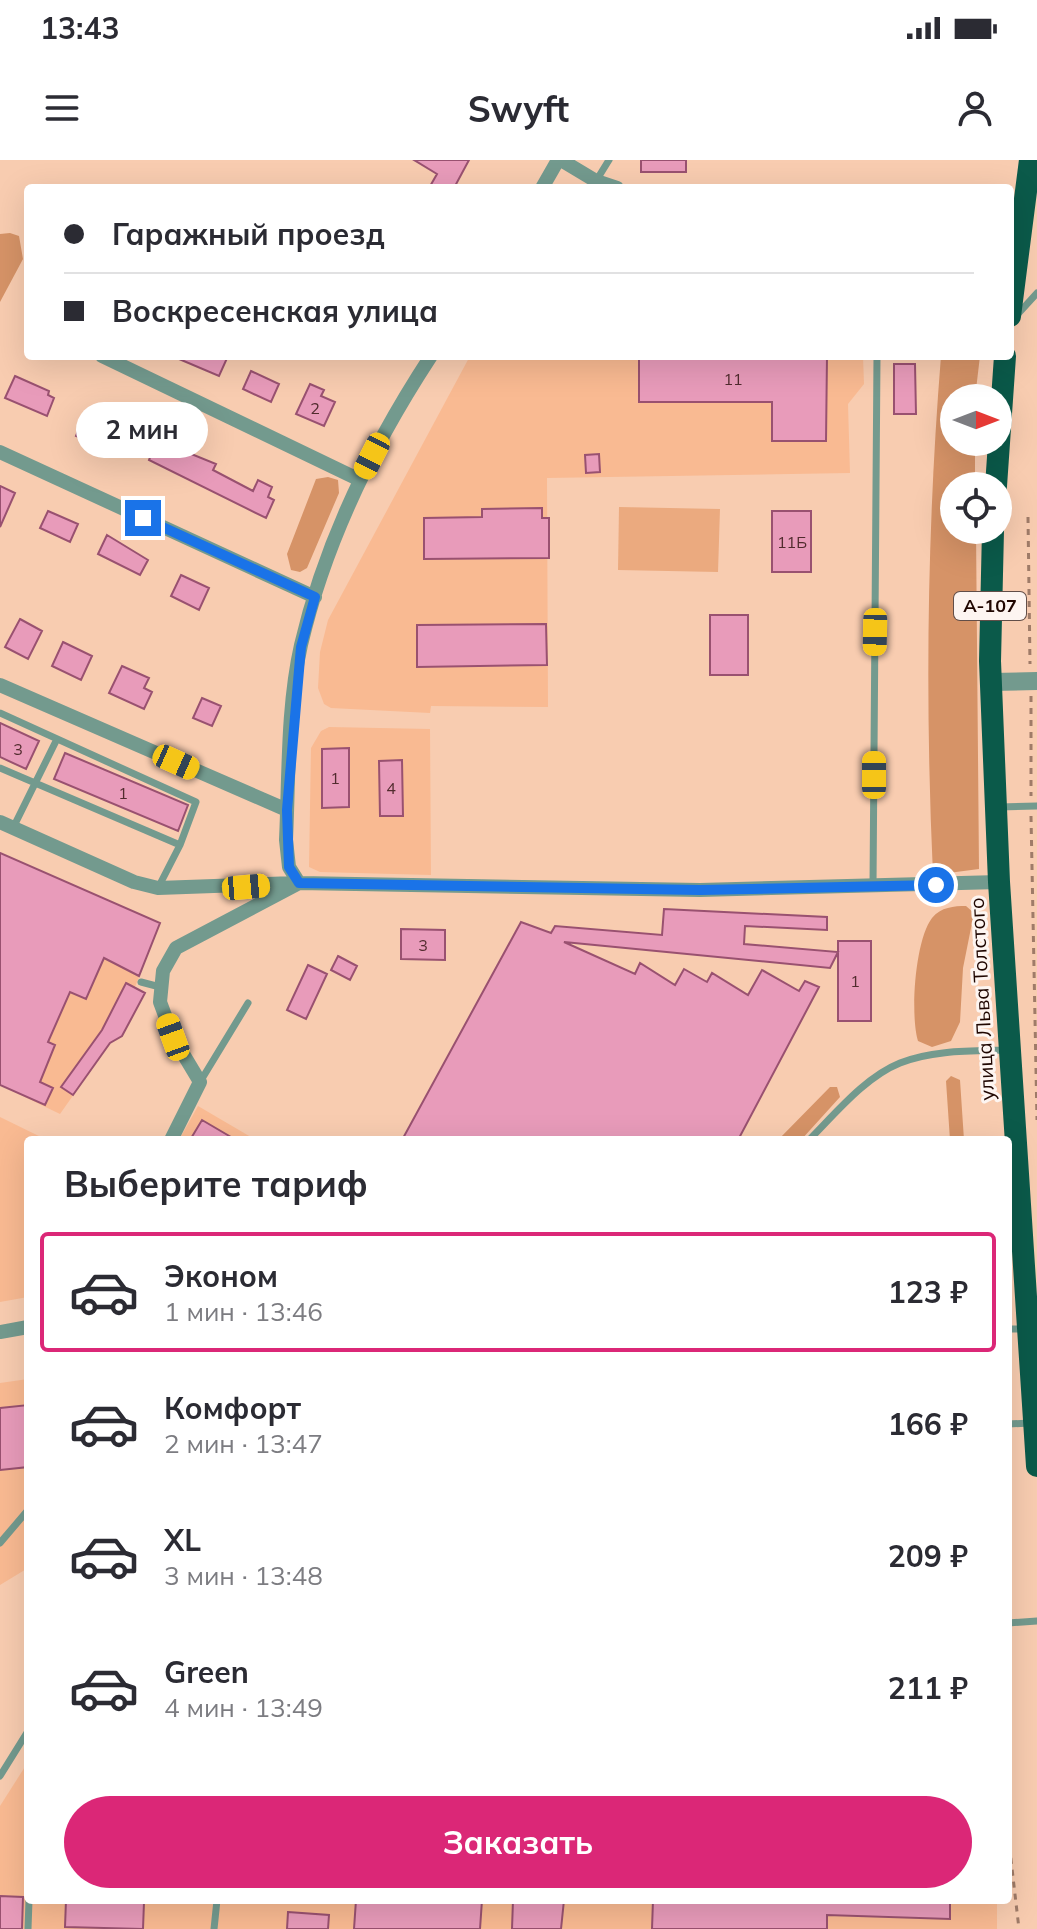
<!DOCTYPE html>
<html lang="ru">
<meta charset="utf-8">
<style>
body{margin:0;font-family:Mulish,sans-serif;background:#f7f7f7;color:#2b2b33;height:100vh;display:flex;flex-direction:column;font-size:30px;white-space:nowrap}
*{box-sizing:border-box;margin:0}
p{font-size:26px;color:#7c7c81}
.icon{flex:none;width:44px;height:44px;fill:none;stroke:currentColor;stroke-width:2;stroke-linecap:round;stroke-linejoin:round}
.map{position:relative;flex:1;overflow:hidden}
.drawer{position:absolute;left:24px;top:976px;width:988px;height:768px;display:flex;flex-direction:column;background:#fff;border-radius:8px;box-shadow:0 8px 32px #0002}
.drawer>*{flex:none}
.guide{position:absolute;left:24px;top:24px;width:990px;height:176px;border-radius:8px;box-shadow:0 8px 32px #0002;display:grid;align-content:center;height:176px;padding:0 40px;background:#fff}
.needle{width:52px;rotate:90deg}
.buttons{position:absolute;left:940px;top:224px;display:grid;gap:16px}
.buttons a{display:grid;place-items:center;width:72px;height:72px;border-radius:50%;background:#fff;box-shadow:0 8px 32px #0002;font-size:40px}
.end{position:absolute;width:36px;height:36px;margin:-18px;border:10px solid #1a73e8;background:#fff;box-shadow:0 0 0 4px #fff}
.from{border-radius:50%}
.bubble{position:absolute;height:56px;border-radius:28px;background:#fff;box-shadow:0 8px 32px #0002;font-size:26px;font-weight:700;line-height:56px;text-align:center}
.car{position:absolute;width:24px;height:48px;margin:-24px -12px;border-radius:10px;box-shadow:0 0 6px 2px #0007;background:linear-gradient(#f5c518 24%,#345 0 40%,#f5c518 0 76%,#345 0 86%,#f5c518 0)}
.guide b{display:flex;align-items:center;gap:28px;height:76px;font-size:30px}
.guide b+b{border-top:2px solid #e1e1e2}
.guide i{width:20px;height:20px;background:#2b2b33}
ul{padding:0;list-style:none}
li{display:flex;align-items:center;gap:24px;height:120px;margin:0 16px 12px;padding:0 24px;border:4px solid transparent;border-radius:8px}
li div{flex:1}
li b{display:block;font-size:30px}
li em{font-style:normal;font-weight:700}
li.current{border-color:#db2777}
li>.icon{width:72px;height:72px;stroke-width:1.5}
h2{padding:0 40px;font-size:36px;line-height:96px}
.button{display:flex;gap:16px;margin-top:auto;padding:16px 40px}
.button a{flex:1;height:92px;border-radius:48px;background:#db2777;color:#fff;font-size:32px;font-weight:700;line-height:92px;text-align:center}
.status{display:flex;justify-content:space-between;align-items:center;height:56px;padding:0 40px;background:#fff;direction:ltr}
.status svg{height:22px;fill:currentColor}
header{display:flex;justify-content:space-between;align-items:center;height:104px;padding:0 40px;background:#fff;font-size:36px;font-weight:700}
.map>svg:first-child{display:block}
</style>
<div class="status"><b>13:43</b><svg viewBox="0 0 49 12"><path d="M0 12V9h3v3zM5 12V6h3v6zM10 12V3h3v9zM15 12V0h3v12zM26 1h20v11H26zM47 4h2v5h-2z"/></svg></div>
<header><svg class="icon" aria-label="menu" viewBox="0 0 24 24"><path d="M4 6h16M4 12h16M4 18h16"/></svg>Swyft<svg class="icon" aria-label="person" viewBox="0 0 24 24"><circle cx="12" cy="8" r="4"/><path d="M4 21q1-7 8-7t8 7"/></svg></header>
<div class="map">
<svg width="1037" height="1769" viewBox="0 0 1037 1769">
<rect width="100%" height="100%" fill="#f8ccb0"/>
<path fill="#f9ba92" d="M470,196H863L864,224L848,244L850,313L547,318L548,547L431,546L430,553L331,548L324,544L318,528L320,492L328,460Z
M329,567L430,569L431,715L320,712L309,707L311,588L321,571Z
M0,693L160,763L135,827L145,833L122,876L110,883L60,954L0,925Z
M198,946L256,980H179Z
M0,957L47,980H28V1137L0,1142Z
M28,1219V1408L0,1425V1223Z
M28,1602V1740H997V1769H0V1646Z"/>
<path fill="#ebaa7f" d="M619,347L720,349L718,412L618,410Z"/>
<path fill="#d69367" d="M10,73L19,76L23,99L0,142V74Z
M941,196H980L975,238H954V282H975V326H954V370H976L979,709L933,715C925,542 927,369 941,196Z
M328,317L338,320L339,333L307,408L300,412L291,410L287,394L316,319Z
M966,746L974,753L963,808L960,862L951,881L932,887L918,881C910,855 915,780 932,758C941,747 954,746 966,746Z
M951,916L960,920L964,980H950L946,921Z
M830,927H837L840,937L801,980H778Z"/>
<path fill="#e89bba" stroke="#995170" stroke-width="2" d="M414,0H469L454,28H429L437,14Z
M641,0H686V12H641Z
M172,196H228L219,216Z
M639,196H827L826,281H772V242H639Z
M894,204H915L916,254H894Z
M251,211L279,224L271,242L243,229Z
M15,216L49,231L48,235L54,238L47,256L5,238Z
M310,224L324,230L321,236L335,242L324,266L296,254Z
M84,256L111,268L103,287L76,276Z
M157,280L216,304L213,310L253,331L258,320L272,327L268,337L274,340L266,358L149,300Z
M599,294L600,312L586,313L585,295Z
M0,326L15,333L0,367Z
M542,348V358H549V398L424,399V358L482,357V349Z
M48,351L78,364L70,382L40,368Z
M772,351H811V412H772Z
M107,375L148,400L140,415L98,394Z
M181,415L209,428L199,450L171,436Z
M710,455H748V515H710Z
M20,459L42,471L28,499L5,487Z
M546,464L547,505L417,507V465Z
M63,482L92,496L81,520L52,506Z
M122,506L149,518L144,528L152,532L144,549L109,533Z
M202,538L221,546L212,566L193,558Z
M0,563L39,581L26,609L0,597Z
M349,588V647L322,648V589Z
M65,593L188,645L178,671L54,619Z
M402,600L403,656H380L379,601Z
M0,693L160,763L139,816L104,798L86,839L70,832L48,882L55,885L40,922L53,928L45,945L0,925Z
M664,749L827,757V770L745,766L744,784L838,792L830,808L564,782L635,814L640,803L675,825L684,809L707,822L712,813L748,835L762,810L799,831L805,821L819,827L738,980H402L521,762L551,773L555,766L662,775Z
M401,769L445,770V800L401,799Z
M838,781H871V861H838Z
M338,796L357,806L350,820L331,810Z
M308,805L327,814L306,859L287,850Z
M126,823L145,833L122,876L110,883L73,935L61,927L102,870Z
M202,960L236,980H190Z
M28,1245V1307L0,1310V1248Z
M0,1736L23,1737L22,1769H0Z
M66,1740L144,1742L143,1769L65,1767Z
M356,1740H482L480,1769H354Z
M513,1740H564L561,1769H512Z
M653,1740L950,1743V1759L827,1755V1769H652Z
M288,1752L329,1755L328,1769H287Z"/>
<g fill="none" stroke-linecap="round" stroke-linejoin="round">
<path stroke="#9f7b68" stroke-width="3" stroke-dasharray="6 6" stroke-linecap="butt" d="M1028,357L1030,504
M1031,536V636
M1031,656L1037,960
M1008,1674L1019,1769"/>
<path stroke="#739a8e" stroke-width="7" d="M596,21L609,0
M1017,155L1037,133
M0,553L196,642L180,685
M0,608L180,685L158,728
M999,647L1037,646
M13,668L57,579
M873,726L877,196
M141,822L160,827
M200,922L248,843
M809,980C835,954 865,917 900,903C932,890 971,891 1006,890
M1008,1169H1025
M1008,1264L1030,1263
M0,1383L28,1350
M1008,1463L1037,1461
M0,1616L28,1571
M28,1769L29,1740
M214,1769L217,1740"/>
<path stroke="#739a8e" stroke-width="14" d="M561,0L596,21L617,28
M542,28L558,0
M102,196L360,320
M431,196C374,283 325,382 301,485C287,547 289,616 286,680L289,707L299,723L700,730L999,722
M0,292L315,437
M0,525L287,650
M0,662L134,722L158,728L294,723
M171,980L200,922L173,877L160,842L163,811L176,788L299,723
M0,1172L28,1167"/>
<path stroke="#739a8e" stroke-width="18" d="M991,522L1037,521"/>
<path stroke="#0b5a4a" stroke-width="22" d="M1010,156L1030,0
M996,326L1005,196
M993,370L990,501L999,722L1037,1306"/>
</g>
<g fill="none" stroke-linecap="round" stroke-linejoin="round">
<path stroke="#1a73e8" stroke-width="10" d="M143,358L315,437L301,487L287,650L289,707L299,723L700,730L936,725"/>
</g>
<g text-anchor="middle" stroke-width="6" stroke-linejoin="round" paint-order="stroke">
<g font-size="16" fill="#512b2e">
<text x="733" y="225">11</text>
<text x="315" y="254">2</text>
<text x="792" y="388">11Б</text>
<text x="18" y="595">3</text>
<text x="335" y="624">1</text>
<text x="391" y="634">4</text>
<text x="123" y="639">1</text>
<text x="423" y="791">3</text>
<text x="855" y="827">1</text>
</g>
<rect fill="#fdf5f1" stroke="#624e48" stroke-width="2" x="954" y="432" width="72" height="28" rx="6"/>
<g font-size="18" font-weight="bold" fill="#1f0600">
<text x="990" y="452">А-107</text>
</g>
<g font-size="20" fill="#1f0600" stroke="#fdf5f1">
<text transform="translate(982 839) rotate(-93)" y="7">улица Льва Толстого</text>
</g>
</g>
</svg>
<div class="buttons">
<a><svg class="needle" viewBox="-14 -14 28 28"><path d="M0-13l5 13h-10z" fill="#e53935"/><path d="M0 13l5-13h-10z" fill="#7c7c81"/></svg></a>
<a><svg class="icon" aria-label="locate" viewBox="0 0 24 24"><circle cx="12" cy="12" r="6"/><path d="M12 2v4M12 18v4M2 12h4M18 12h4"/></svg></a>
</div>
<i class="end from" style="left:936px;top:725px"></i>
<i class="end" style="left:143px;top:358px"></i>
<div class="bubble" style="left:76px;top:242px;width:132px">2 мин</div>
<i class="car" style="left:372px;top:296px;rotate:207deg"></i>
<i class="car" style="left:875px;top:472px;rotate:181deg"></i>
<i class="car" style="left:176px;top:602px;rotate:114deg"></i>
<i class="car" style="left:874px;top:615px;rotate:0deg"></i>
<i class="car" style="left:246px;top:727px;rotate:85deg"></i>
<i class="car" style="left:173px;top:877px;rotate:340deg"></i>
<div class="guide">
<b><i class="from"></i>Гаражный проезд</b>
<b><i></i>Воскресенская улица</b>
</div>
<section class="drawer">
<h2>Выберите тариф</h2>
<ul>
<li class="current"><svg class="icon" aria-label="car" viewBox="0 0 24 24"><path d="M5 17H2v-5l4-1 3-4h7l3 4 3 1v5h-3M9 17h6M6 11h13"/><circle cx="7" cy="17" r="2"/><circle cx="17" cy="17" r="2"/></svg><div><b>Эконом</b><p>1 мин · 13:46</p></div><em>123 ₽</em></li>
<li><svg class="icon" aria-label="car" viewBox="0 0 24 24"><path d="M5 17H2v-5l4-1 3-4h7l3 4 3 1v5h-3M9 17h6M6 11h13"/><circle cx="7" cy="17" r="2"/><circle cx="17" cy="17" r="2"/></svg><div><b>Комфорт</b><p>2 мин · 13:47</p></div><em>166 ₽</em></li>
<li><svg class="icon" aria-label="car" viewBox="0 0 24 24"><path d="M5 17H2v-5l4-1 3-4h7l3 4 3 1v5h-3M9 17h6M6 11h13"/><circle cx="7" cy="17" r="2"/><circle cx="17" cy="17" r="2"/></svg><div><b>XL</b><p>3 мин · 13:48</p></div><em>209 ₽</em></li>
<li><svg class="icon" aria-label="car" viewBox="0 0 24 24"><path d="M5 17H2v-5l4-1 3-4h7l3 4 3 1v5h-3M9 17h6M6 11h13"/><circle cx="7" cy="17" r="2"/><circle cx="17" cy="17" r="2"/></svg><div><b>Green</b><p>4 мин · 13:49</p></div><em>211 ₽</em></li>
</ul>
<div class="button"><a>Заказать</a></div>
</section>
</div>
